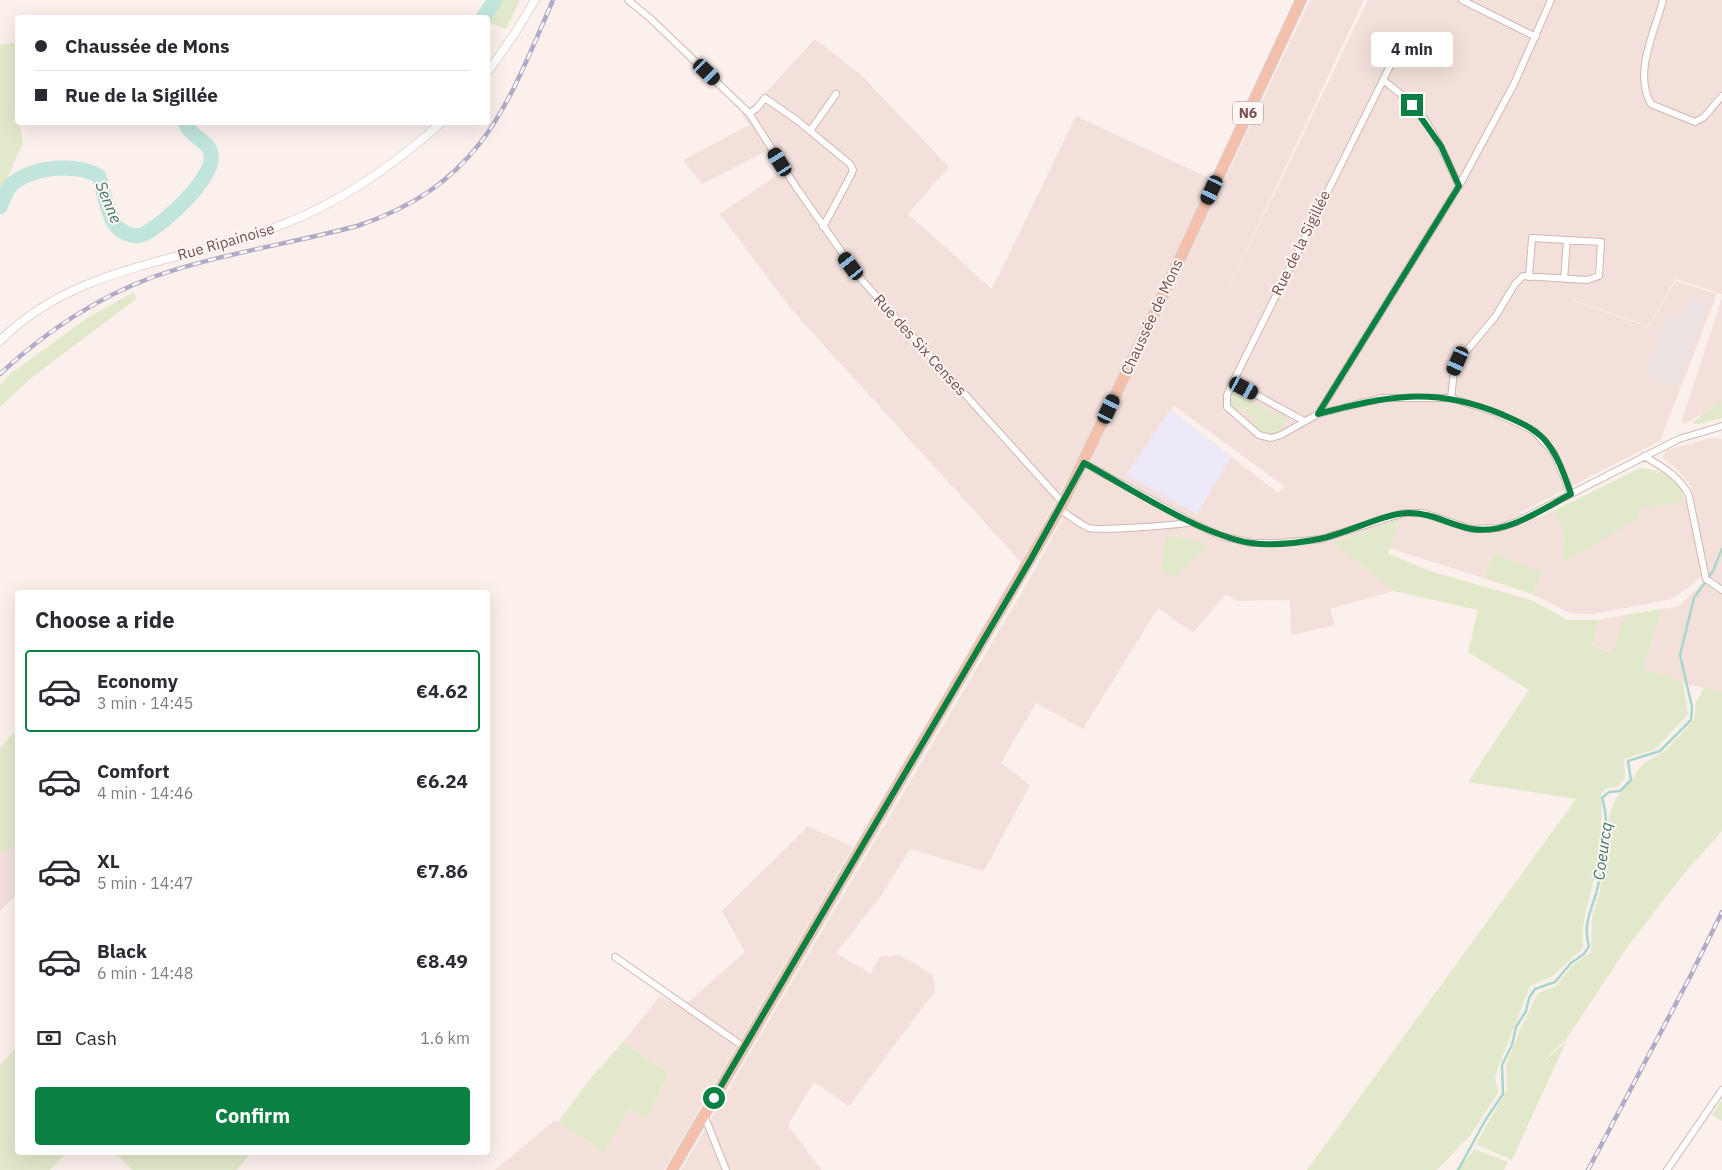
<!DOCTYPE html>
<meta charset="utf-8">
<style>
body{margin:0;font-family:"IBM Plex Sans",sans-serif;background:#f7f7f7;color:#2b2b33;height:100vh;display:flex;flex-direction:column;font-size:19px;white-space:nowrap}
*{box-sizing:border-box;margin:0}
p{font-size:16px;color:#7c7c81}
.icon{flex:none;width:28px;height:28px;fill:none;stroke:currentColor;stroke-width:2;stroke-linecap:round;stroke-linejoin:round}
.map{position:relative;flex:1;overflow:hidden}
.panel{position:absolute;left:15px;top:590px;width:475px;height:565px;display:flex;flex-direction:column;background:#fff;border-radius:5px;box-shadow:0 5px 20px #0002}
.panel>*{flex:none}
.banner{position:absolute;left:15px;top:15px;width:475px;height:110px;border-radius:5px;box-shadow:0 5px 20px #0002;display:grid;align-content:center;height:110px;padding:0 20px;background:#fff}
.end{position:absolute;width:22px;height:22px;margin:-11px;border:6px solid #0b8043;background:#fff;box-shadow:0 0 0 2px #fff}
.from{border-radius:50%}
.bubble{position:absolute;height:35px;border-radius:5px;background:#fff;box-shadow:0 5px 20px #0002;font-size:16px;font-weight:800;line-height:35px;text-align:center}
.car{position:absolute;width:15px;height:30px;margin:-15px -8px;border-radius:6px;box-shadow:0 0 4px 1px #0007;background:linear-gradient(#222 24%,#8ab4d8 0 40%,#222 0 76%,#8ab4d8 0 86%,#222 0)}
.banner b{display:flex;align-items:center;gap:18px;height:48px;font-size:19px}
.banner b+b{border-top:1px solid #e1e1e2}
.banner i{width:12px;height:12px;background:#2b2b33}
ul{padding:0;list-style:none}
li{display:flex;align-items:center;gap:15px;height:82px;margin:0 10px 8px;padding:0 10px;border:2px solid transparent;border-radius:5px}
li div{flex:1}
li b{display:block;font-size:19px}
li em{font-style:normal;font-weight:800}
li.on{border-color:#0b8043}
li>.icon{width:45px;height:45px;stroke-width:1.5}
h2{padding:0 20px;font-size:22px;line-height:60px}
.pay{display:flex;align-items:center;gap:12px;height:55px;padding:0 20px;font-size:19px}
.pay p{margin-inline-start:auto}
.primary-button{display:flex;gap:10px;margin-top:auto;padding:10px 20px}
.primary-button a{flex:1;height:58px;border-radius:5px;background:#0b8043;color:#fff;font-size:20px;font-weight:800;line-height:58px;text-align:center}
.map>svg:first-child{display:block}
</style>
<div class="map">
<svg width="1722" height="1170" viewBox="0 0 1722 1170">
<rect width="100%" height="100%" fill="#fbf0ec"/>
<path fill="#f3e0db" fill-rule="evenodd" d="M1310,0H1364L1222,302L1368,0H1722V294L1676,279L1648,326L1574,300L1572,304L1574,301L1648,327L1676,281L1717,294L1660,441L1519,513L1538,518L1553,511L1564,534L1562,562L1637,510L1684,501L1692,487L1677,469L1662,458L1667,450L1711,438L1722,439V692L1691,685L1643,668L1662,609L1679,606L1703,583L1701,576L1688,588L1668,600L1593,614L1570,613L1532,594L1541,574L1495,553L1483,578L1389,548L1399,520L1334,543L1394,591L1330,609L1335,625L1291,635L1290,600L1238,601L1226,594L1193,633L1158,608L1083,729L1036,703L1001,763L1030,785L984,871L910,849L879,899L836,953L871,974L879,957L900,955L933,975L935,991L849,1106L814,1082L788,1125L821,1170H681L1032,575L1069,506ZM1173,405L1284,486L1278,493L1171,410Z
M815,39L860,74L949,167L908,214L992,289L1076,116L1211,179L1102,412L1053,506L1021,562L791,309L720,214L787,168L775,147L702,184L683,160L749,125L741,113L756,103Z
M1722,298V402L1685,424L1681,422Z
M1625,615L1613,653L1592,645L1599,620Z
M808,826L853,847L664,1170H495L554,1121L558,1122L604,1152L630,1109L647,1119L669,1073L623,1042L660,996L682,1008L745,952L722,911Z
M17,845V894L0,911V853Z"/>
<path fill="#ece2e1" d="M1690,298L1708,304L1676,387L1645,373L1667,317L1680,320Z"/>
<path fill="#ede9f8" d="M1170,410L1231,457L1197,514L1126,475Z"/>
<path fill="#e2e9cb" d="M492,0H520L506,29L488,22V18L483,17Z
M17,42L18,99L15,102L23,143L0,193V45Z
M134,292L136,299L31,378L0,407V385L10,374L87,318Z
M1238,389L1243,390L1241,396L1276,415L1279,410C1286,414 1287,420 1284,427C1273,439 1263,434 1252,425L1256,420L1240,408L1236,413L1230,405V396Z
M1722,399V418L1699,424L1692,423Z
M1640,468C1652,468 1673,475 1679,486C1681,490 1683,496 1684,501L1638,510L1639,518L1562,563L1564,534L1553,511Z
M1400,519L1388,554L1436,573L1531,600L1568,620H1599L1592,645L1612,653L1625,615L1662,609L1643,668L1683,682L1688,714L1656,749L1624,759L1625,778L1618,787L1605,789L1601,793C1603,821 1600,850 1594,879C1589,901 1580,925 1583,948L1553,976L1530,986L1495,1076L1498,1093L1470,1136L1437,1170H1307L1576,799L1468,782L1529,690L1468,652L1478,610L1394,591L1333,543Z
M1166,535L1210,544L1176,577L1161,571Z
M1495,553L1542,573L1532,594L1483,578Z
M1704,688L1722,692V831L1682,876L1628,946L1567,1038L1539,1066L1566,1042L1512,1160L1476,1144L1507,1089L1506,1065L1522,1025L1538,993L1556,986L1573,965L1591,952L1592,917L1600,891L1610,811L1617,797L1644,763L1666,750L1694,720L1696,702Z
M17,729V845L0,853V748Z
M623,1042L669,1073L647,1119L630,1109L604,1152L558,1122L590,1079Z
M17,1047L18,1152L66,1153L50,1170H0V1065Z
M1722,1100V1121L1712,1115Z
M1475,1149L1508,1162L1504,1170H1456Z
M115,1153H258L249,1155L237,1170H132Z"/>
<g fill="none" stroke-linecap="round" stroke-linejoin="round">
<path stroke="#a8d5cc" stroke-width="2.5" d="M1458,1170L1486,1119L1503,1094L1502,1065L1512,1045L1516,1027L1526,1011L1529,998L1535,989L1555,982L1571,963L1584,954L1589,946C1583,926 1590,913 1596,894C1603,868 1611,823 1602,798L1609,792L1620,791L1631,780L1628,761L1660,751L1691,720L1692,707L1680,655L1694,598L1713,571L1722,549"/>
<path stroke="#c1e4dd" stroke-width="15" d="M483,18L495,0
M0,207C3,200 7,188 13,183C36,166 75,163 99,176C103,188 108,218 117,227C124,234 135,238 144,234C163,225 216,177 211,154C209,140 190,138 185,122"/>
<defs>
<path id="minor" d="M628,0L651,19L749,113L796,187L860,278L1063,503
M1462,0L1536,37
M1663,0C1655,32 1633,72 1651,104L1695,122L1704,117L1722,96
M1393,60L1233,382L1227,395V407L1259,435L1271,438L1281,435L1318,414L1357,404L1383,398H1451L1495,412L1534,431L1554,453L1571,494
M1383,80C1393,88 1404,96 1413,105C1434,128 1446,158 1459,186
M749,113L756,109L765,98L798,121L850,164L853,170L851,175L823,227
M810,131L836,94
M1564,279L1567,240
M1233,382L1304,421
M1451,398L1454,372L1458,361L1495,317L1515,284L1523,276L1587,280L1599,276L1601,242L1532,238L1529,277
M1318,414L1459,186L1514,84L1551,0
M1644,456C1662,467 1680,476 1689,496L1706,579L1722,590
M1084,463L1191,522L1221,536L1252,543H1281L1321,539L1404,513H1424L1471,529L1499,528L1516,522L1679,439L1722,426
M1059,509C1069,515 1079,524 1089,528C1097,531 1182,525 1191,522
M615,957L744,1047
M704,1115L726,1170
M1667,1170L1722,1090"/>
<path id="tertiary" d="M488,72L517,30L535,0
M0,341C75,264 189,262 284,224C343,201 394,165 442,122"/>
<path id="primary" d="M672,1170L1063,503L1140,344L1301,0"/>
</defs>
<use href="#minor" stroke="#d0b7b4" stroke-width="8"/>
<use href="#tertiary" stroke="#d0b7b4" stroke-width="9"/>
<use href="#primary" stroke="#d9cece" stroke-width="12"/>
<use href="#minor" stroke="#fff" stroke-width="6"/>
<use href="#tertiary" stroke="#fff" stroke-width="8"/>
<use href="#primary" stroke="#f4bfab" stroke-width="10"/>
<defs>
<path id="rail" d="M0,374C44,333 96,298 153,277C219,254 289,244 357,226C480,185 506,109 553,0
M1588,1170L1691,975L1722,912"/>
</defs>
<use href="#rail" stroke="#afaac6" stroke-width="4.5"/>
<use href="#rail" stroke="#fef6f3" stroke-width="2.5" stroke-dasharray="8" stroke-linecap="butt"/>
</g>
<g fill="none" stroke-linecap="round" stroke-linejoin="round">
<path stroke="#0b8043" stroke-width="6" d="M714,1098L1031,559L1084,463C1130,488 1200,535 1251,543C1273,546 1298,543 1319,539C1346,534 1382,514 1407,513C1431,512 1449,525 1472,529C1507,535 1542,509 1571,494C1564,474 1558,455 1544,439C1532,427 1517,421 1501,414C1433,386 1387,396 1318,414L1459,186L1441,146L1412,105"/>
</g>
<g text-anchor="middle" stroke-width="4" stroke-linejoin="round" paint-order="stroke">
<rect fill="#fef6f3" stroke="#9f8281" stroke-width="1" x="1233" y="101.5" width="30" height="23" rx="4"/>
<g font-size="14" font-weight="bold" fill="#765050">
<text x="1248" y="118">N6</text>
</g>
<g font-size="15" fill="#765050" stroke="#fef6f3">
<text transform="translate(226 242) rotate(-16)" y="5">Rue Ripainoise</text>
<text transform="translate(1301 243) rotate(-64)" y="5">Rue de la Sigillée</text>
<text transform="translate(1152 317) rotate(-65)" y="5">Chaussée de Mons</text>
<text transform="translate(920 345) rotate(48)" y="5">Rue des Six Censes</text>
</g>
<g font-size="16" font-style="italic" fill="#44796f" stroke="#fef6f3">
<text transform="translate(109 202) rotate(67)" y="6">Senne</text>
<text transform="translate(1602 851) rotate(-82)" y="6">Coeurcq</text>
</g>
</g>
</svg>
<i class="end from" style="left:714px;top:1098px"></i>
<i class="end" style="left:1412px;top:105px"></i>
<div class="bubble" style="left:1371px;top:32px;width:82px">4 min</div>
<i class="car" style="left:707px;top:72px;rotate:134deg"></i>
<i class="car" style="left:780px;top:162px;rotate:328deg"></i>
<i class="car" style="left:1212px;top:190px;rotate:205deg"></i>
<i class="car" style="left:851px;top:266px;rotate:323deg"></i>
<i class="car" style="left:1458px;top:361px;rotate:204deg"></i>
<i class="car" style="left:1244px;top:388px;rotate:118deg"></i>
<i class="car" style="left:1109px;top:409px;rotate:25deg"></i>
<div class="banner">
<b><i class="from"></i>Chaussée de Mons</b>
<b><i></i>Rue de la Sigillée</b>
</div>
<section class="panel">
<h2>Choose a ride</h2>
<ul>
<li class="on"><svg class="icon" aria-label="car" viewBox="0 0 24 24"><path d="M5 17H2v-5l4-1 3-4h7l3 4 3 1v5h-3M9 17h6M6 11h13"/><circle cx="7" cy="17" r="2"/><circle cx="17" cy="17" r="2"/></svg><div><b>Economy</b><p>3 min · 14:45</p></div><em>€4.62</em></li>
<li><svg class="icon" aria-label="car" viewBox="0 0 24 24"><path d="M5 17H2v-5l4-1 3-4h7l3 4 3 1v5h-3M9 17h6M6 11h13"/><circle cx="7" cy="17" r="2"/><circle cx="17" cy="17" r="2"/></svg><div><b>Comfort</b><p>4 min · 14:46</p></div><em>€6.24</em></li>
<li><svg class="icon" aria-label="car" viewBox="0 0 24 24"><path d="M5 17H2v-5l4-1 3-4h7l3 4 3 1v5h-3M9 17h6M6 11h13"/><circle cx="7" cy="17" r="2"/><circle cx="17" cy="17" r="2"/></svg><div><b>XL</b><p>5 min · 14:47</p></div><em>€7.86</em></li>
<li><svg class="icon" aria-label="car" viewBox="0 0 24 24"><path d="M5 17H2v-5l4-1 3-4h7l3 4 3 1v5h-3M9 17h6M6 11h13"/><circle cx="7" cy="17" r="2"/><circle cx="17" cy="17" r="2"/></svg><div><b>Black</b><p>6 min · 14:48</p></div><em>€8.49</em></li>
</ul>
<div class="pay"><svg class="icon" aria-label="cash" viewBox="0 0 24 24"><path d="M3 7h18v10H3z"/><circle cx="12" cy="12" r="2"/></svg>Cash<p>1.6 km</p></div>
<div class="primary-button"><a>Confirm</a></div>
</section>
</div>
